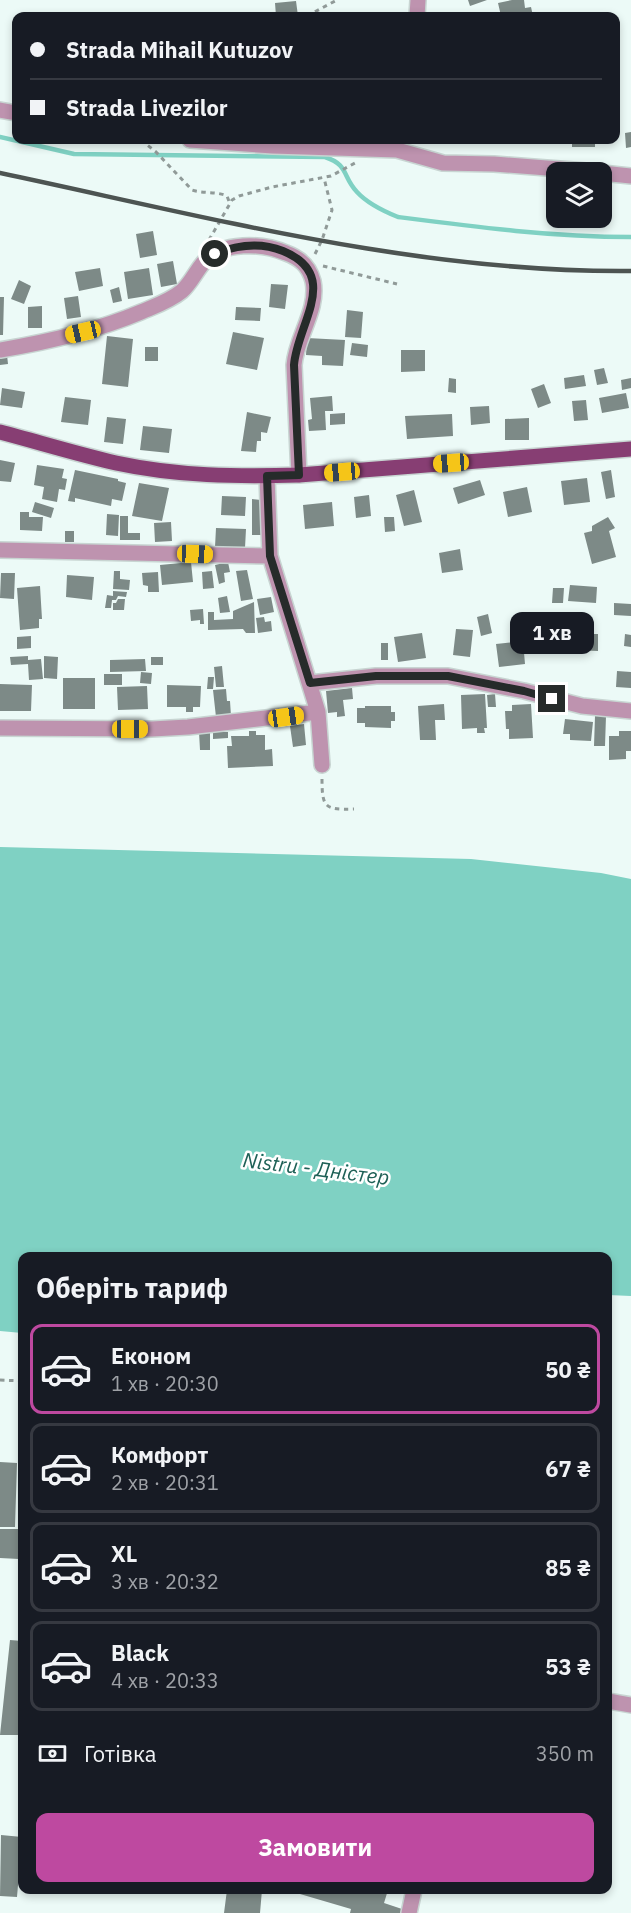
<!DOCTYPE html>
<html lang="uk">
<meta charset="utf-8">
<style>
body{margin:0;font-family:"IBM Plex Sans",sans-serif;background:#20242c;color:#f1f3f6;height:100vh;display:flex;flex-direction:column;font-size:22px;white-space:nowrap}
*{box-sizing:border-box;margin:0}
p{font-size:20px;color:#9ea1a6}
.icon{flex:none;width:33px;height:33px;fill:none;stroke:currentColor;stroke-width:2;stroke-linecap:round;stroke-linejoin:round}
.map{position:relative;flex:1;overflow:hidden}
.drawer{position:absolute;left:18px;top:1252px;width:594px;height:642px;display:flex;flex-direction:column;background:#171b24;border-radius:12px;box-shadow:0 3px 9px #0003}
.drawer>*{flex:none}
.top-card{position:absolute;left:12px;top:12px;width:608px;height:132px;border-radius:12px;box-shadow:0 3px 9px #0003;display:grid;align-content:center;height:132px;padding:0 18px;background:#171b24}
.fabs{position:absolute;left:546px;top:162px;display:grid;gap:12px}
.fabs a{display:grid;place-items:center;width:66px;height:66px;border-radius:12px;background:#171b24;box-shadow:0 3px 9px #0003;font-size:30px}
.end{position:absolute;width:27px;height:27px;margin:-14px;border:8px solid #262b2a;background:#fff;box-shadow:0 0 0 3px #fff}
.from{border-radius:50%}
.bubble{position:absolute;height:42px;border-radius:12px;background:#171b24;box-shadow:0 3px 9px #0003;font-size:20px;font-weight:700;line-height:42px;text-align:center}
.car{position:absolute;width:18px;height:36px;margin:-18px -9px;border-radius:8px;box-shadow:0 0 4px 2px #0007;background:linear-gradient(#f5c518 24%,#345 0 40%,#f5c518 0 76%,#345 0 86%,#f5c518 0)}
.top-card b{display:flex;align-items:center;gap:21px;height:57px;font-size:22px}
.top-card b+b{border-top:2px solid #363941}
.top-card i{width:15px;height:15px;background:#f1f3f6}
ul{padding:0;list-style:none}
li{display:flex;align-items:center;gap:18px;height:90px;margin:0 12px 9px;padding:0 6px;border:3px solid #363941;border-radius:12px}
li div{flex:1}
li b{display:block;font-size:22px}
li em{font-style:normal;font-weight:700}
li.on{border-color:#be49a0}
li>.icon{width:54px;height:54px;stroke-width:1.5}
h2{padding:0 18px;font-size:27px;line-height:72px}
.pay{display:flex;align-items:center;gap:15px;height:66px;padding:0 18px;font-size:22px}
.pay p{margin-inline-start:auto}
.primary-button{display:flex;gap:12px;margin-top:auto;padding:12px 18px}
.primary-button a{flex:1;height:69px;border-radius:12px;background:#be49a0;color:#fff;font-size:24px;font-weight:700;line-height:69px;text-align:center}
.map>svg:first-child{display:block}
</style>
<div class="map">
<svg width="631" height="1913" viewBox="0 0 631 1913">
<rect width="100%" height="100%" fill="#ecfaf7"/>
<path fill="#7fd1c3" d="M0,847L471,859L601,873L631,879V1296L608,1295V1257H22V1333L0,1331Z"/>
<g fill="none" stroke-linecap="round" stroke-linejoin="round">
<path stroke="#7fd1c3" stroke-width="4.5" d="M0,137L74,154L325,157C349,165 342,176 357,192C368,204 383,211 398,217C476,227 553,237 631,237"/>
</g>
<path fill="#7d8a87" d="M468,0H487L470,6Z
M512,0H524L525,8L531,7L533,16H512V15L501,16L498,3Z
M296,1L298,16H276L275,3Z
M631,132V147L626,148L625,133Z
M572,140H595V147H572Z
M153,231L157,255L140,258L136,234Z
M173,261L177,284L161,287L157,264Z
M100,268L103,286L79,291L75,272Z
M149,268L153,295L128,299L124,272Z
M19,280L31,286L24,304L11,299Z
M271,284L288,285L285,309L269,307Z
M119,287L122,301L113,303L110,290Z
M78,296L81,317L67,319L64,298Z
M0,297H4L3,335H0Z
M42,306V328H28V307Z
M236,307L261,308L260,321L235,320Z
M347,310L363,312L361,338L345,337Z
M233,332L264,338L257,370L226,364Z
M107,336L133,339L128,387L102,384Z
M307,338L345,340L343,366L322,365V356L306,355Z
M352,343L368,345L367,357L350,355Z
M145,347H158V361H145Z
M401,350H425V371L401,372Z
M7,355L8,364L0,365V356Z
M604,368L608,383L597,385L594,370Z
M584,375L586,386L565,389L564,378Z
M449,378L456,379V393L448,392Z
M631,378V388L622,390L621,380Z
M544,384L551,403L538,408L531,389Z
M2,388L25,392L22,408L0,405Z
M626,393L629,408L602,413L599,398Z
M332,396L333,411H325L326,430L309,431L308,420L312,419L310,398Z
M65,397L91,400L88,425L61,422Z
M586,400L588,420L574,421L572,401Z
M489,406L490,423L471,425L470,407Z
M247,412L271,417L267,433L261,432V441H257L256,452L241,451Z
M345,413V424L330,425V414Z
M452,414L453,436L407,439L405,416Z
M107,417L126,419L123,444L104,442Z
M529,418V440H505V419Z
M143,426L172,429L169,453L140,450Z
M0,460L15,463L11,482L0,481Z
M37,465L64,469L62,478L67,479L65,490L59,489L57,502L42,499L44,487L34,485Z
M75,470L118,479V481L126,483L122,501L112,499L111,506L75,498V502L68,501Z
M611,470L615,497L606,499L601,472Z
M587,478L590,502L564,505L561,481Z
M480,480L485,495L458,504L453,488Z
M139,483L169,488L162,521L132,516Z
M527,487L532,512L508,517L503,492Z
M414,490L422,522L404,526L396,495Z
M369,495L371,516L356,518L354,497Z
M222,496L246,497L245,516L221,515Z
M252,499L261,500V535H252Z
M35,502L54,508L51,518L32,512Z
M332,502L334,526L305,529L303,505Z
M20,512H29V517H43L42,531L20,530Z
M107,514L119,515L118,536L106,535Z
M120,516H128V533H140V540H120Z
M384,517H394L395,531L385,532Z
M608,517L615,528L609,531L616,557L592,564L584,533L592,531V526Z
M171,522L172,541L155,542L154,523Z
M216,528L246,529L245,548L215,547Z
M65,531H74V542H65Z
M460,549L463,570L442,573L439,553Z
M191,562L193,582L162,585L160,565Z
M228,562L230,572L224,573L225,582L219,584L215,565Z
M247,570L253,599L241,601L236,571Z
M114,571H120V579L130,580L129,590L113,589Z
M212,571L214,588L203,589L202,572Z
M158,572L159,592H148V586L143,585L142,573Z
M1,573H15L14,599L0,598Z
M67,575L94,577L92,600L66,597Z
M570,585L597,587L596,603L568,601Z
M40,586L42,619H39V628L20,630L17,588Z
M553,588H564L563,603H552Z
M113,591L127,592L126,597L118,596L116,600H112L111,608H105L107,595L113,596Z
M227,596L230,612L220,613L218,598Z
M271,597L274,612L260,615L257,599Z
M118,599H125L124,610H113V603H116Z
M254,602L255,633H246L243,629L208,630V612H214V620L233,619V611Z
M614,603L631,604V616L614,615Z
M203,609L204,624H200V620L191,621L190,610Z
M488,614L492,633L481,636L477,617Z
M264,617L265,622L271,621L272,631L258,633L256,618Z
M456,629L473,630L470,657L453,655Z
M422,633L426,658L398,662L394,637Z
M571,634H598V651L571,650Z
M625,634L631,635V647L624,646Z
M31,636V648L17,649V637Z
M523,641L525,664L499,667L496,644Z
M381,643H388V660H381Z
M28,656V660L41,659L43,679L29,680L28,664L11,665L10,657Z
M44,656L58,657L57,679L44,678Z
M151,657H163V665H151Z
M145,659L146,671L110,672V660Z
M222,666L224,687H216L214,667Z
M617,671L631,672V688L616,687Z
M141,672L152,673L151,684L140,683Z
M104,674H122V685H104Z
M208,677H214L213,689H207Z
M63,678H95V709H63Z
M0,684L32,685L31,711H0Z
M167,685L201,686L200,707H193V712H186V707H167Z
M147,686L148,709L118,710L117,687Z
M352,688L353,699L343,700L345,716L337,717V712L328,713L326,691Z
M226,689L227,701H230L231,716L216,717L213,690Z
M485,694L487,728H484L485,733H477V728L462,729L461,695Z
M495,694L496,707H488L487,695Z
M444,704L445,720H435L436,740H420L418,706Z
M531,704L533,738L509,739V729H506L505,711H512V705Z
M365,706H391V712H395V721H391V728L365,727V723H357V708H365Z
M595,716H606L605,746H594Z
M565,719L593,722L591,741L570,740V734H563Z
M304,724L306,745L293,747L290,726Z
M210,731V750H200L199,732Z
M249,731H256V735H265V750L272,749L273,766L228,768L227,746H232L231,736H249Z
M619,731H631V751H626V759L609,760V736H619Z
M213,732H228V738L213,739Z
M0,1462L17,1463L15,1527H0Z
M0,1529H19V1559L0,1558Z
M10,1640L22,1641V1735H0Z
M1,1835L22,1837L17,1897L0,1896Z
M44,1890H62V1893L44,1892Z
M227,1890H262L260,1913H224Z
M301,1890H388L384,1903L402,1909L401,1913H350L351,1909L300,1894Z"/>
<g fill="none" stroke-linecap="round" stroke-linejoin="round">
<defs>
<path id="minor" d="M417,16L418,0
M0,110L16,113
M190,140L273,146L397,150L443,163L494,164L599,172
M602,173L631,176
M0,350C48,342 96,331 141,312C155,306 170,301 182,291C191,283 196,271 204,262C222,241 263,243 286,253C300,258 309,266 313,281C319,310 296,337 294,365L299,475
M267,476L270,556L318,712L322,765
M0,550L270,556
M310,683L376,676H448L524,691L582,706L631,711
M0,728L152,729L188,727L318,712
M608,1701L631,1705
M409,1913L414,1890"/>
<path id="major" d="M0,432C38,442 77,454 116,463C176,476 238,477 299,475L631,449"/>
</defs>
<use href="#minor" stroke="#c8d5d2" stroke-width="18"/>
<use href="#major" stroke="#c8d5d2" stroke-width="18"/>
<path stroke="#909a98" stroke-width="3" stroke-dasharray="4.5 4.5" stroke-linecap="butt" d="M307,16L337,0
M141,140L156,152L192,190C204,194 216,191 227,196L230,204
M209,240L232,200L239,196L272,187L331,176L355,163
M315,254L322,240L332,210L324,178
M323,266L397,284
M322,779C322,808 325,810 354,809
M0,1380L22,1381"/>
<use href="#minor" stroke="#be93af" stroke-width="15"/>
<use href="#major" stroke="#873e73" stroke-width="15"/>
<path stroke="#4d5452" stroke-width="4.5" d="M0,173C208,217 417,273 631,271"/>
</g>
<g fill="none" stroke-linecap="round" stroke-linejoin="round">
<path stroke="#262b2a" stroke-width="8" d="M215,254C237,245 260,242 283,251C342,275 297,324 294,365L299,475L267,476L270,556L310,683L376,676H448L524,691L552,699"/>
</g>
<g text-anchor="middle" stroke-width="5" stroke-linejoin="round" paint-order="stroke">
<g font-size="21" font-style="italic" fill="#1f6157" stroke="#fff">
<text transform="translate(316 1169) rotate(7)" y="7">Nistru - Дністер</text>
</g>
</g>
</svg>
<div class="fabs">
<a><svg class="icon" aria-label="layers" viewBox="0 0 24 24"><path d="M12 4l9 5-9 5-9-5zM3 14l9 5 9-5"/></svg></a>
</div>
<i class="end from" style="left:215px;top:254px"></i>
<i class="end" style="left:552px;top:699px"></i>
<div class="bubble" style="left:510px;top:612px;width:84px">1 хв</div>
<i class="car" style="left:83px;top:332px;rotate:257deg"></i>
<i class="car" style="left:451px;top:463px;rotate:266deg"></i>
<i class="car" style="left:342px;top:472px;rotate:265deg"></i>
<i class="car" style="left:195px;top:554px;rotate:92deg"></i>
<i class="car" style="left:286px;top:717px;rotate:82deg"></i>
<i class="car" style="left:130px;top:729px;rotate:90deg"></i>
<div class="top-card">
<b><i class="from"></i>Strada Mihail Kutuzov</b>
<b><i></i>Strada Livezilor</b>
</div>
<section class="drawer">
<h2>Оберіть тариф</h2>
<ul>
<li class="on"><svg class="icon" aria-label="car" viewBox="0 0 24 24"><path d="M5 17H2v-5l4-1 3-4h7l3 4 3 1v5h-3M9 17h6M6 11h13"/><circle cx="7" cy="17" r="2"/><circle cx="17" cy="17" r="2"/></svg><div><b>Економ</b><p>1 хв · 20:30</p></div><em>50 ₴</em></li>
<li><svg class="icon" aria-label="car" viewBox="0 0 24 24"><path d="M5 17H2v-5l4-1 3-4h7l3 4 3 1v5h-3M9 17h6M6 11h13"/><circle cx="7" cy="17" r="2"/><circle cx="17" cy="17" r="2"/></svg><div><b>Комфорт</b><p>2 хв · 20:31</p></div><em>67 ₴</em></li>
<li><svg class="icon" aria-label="car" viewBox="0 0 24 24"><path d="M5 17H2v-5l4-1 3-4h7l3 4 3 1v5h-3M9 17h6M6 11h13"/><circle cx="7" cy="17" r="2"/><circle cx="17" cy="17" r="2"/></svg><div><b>XL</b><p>3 хв · 20:32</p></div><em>85 ₴</em></li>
<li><svg class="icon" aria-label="car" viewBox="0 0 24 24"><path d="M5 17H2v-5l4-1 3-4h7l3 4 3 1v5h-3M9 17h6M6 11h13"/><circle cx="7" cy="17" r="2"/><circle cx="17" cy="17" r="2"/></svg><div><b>Black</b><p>4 хв · 20:33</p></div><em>53 ₴</em></li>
</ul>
<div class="pay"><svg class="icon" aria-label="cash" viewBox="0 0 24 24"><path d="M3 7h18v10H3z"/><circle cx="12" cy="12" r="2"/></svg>Готівка<p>350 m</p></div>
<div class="primary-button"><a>Замовити</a></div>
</section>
</div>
